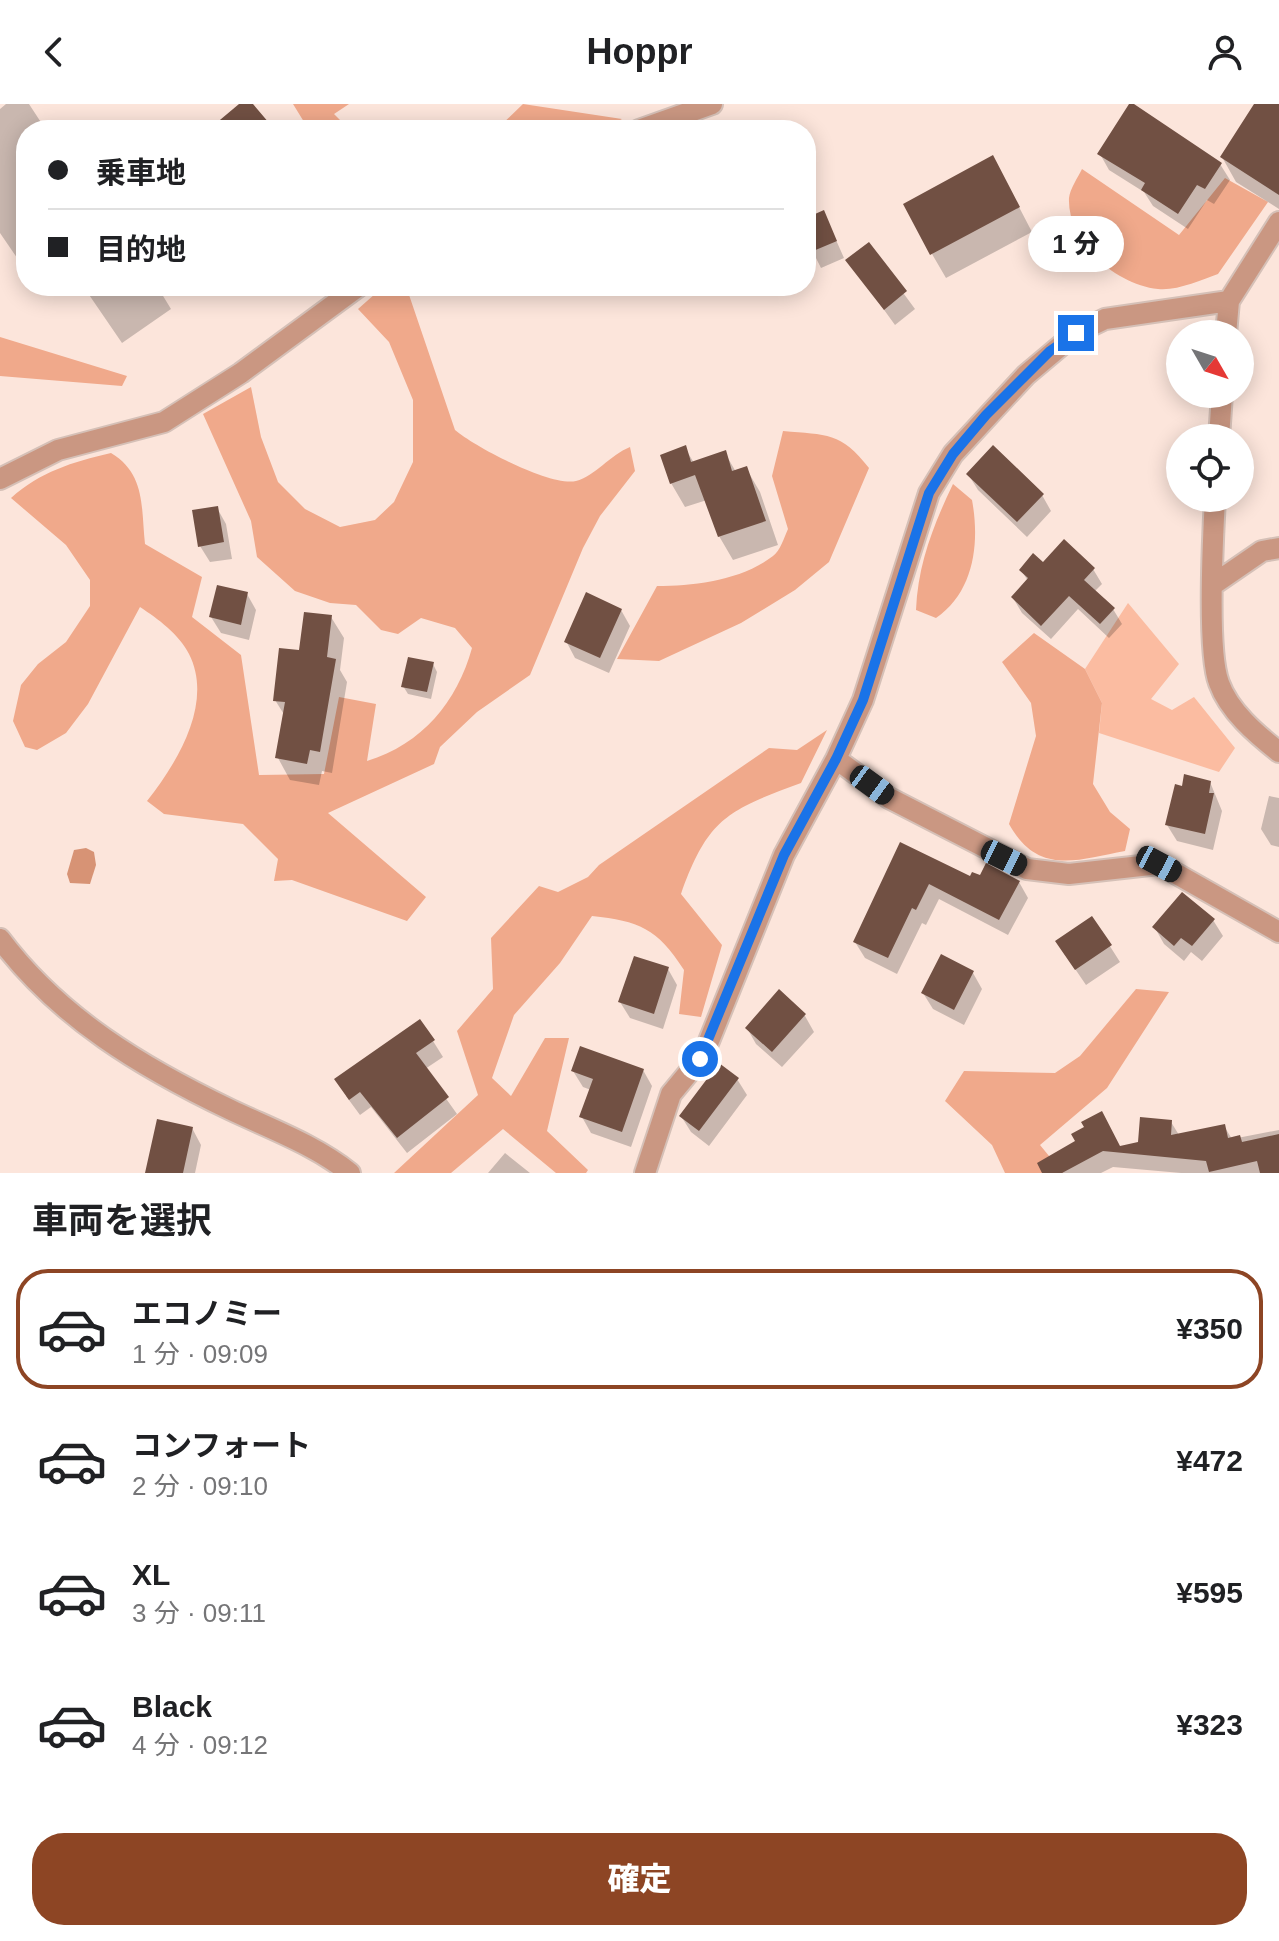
<!DOCTYPE html>
<html lang="ja">
<meta charset="utf-8">
<style>
body{margin:0;font-family:Arial,"Noto Sans JP",sans-serif;background:#f2f2f2;color:#202124;height:100vh;display:flex;flex-direction:column;font-size:30px;white-space:nowrap}
*{box-sizing:border-box;margin:0}
p{font-size:26px;color:#757577}
.icon{flex:none;width:44px;height:44px;fill:none;stroke:currentColor;stroke-width:2;stroke-linecap:round;stroke-linejoin:round}
.map{position:relative;height:1069px;overflow:hidden}
.sheet{display:flex;flex-direction:column;background:#fff;flex:1}
.sheet>*{flex:none}
.guide{position:absolute;left:16px;top:16px;width:800px;height:176px;border-radius:32px;box-shadow:0 4px 20px #0003;display:grid;align-content:center;height:176px;padding:0 32px;background:#fff}
.needle{width:52px;rotate:129deg}
.controls{position:absolute;left:1166px;top:216px;display:grid;gap:16px}
.controls a{display:grid;place-items:center;width:88px;height:88px;border-radius:50%;background:#fff;box-shadow:0 4px 20px #0003;font-size:40px}
.end{position:absolute;width:36px;height:36px;margin:-18px;border:10px solid #1a73e8;background:#fff;box-shadow:0 0 0 4px #fff}
.from{border-radius:50%}
.bubble{position:absolute;height:56px;border-radius:28px;background:#fff;box-shadow:0 4px 20px #0003;font-size:26px;font-weight:800;line-height:56px;text-align:center}
.car{position:absolute;width:24px;height:48px;margin:-24px -12px;border-radius:10px;box-shadow:0 0 6px 2px #0007;background:linear-gradient(#222 24%,#8ab4d8 0 40%,#222 0 76%,#8ab4d8 0 86%,#222 0)}
.guide b{display:flex;align-items:center;gap:28px;height:76px;font-size:30px}
.guide b+b{border-top:2px solid #e0e0e0}
.guide i{width:20px;height:20px;background:#202124}
ul{padding:0;list-style:none}
li{display:flex;align-items:center;gap:24px;height:120px;margin:0 16px 12px;padding:0 16px;border:4px solid transparent;border-radius:32px}
li div{flex:1}
li b{display:block;font-size:30px}
li em{font-style:normal;font-weight:800}
li.current{border-color:#8d4524}
li>.icon{width:72px;height:72px;stroke-width:1.5}
h2{padding:0 32px;font-size:36px;line-height:96px}
.button{display:flex;gap:16px;margin-top:auto;padding:16px 32px}
.button a{flex:1;height:92px;border-radius:32px;background:#8d4524;color:#fff;font-size:32px;font-weight:800;line-height:92px;text-align:center}
header{display:flex;justify-content:space-between;align-items:center;height:104px;padding:0 32px;background:#fff;font-size:36px;font-weight:800}
.map>svg:first-child{display:block}
</style>
<header><svg class="icon" aria-label="back" viewBox="0 0 24 24"><path d="M15 5l-7 7 7 7"/></svg>Hoppr<svg class="icon" aria-label="person" viewBox="0 0 24 24"><circle cx="12" cy="8" r="4"/><path d="M4 21q1-7 8-7t8 7"/></svg></header>
<div class="map">
<svg width="1279" height="1069" viewBox="0 0 1279 1069">
<rect width="100%" height="100%" fill="#fce5db"/>
<path fill="#fbbca1" d="M1128,499L1179,560L1151,595L1172,606L1194,593L1235,644L1219,668L1099,629L1102,599L1085,565Z"/>
<path fill="#f0a98b" d="M293,0H349L334,10L350,26H309Z
M523,0L622,15L602,26H496Z
M1082,65L1179,131L1225,74L1268,98L1218,170C1201,176 1177,187 1158,185C1116,181 1067,138 1069,94C1070,85 1078,73 1082,65Z
M384,182H406L455,326C475,343 551,383 576,377C595,372 610,351 630,343L635,367L600,412L583,444L530,571L477,608L440,643L434,660L328,709L426,793L407,817L292,776L274,777L278,755L243,720L164,710L147,697C177,659 214,599 189,550C179,530 158,515 140,503L88,600L66,629L37,646L25,643L13,617L21,581L38,560L66,538L90,502V476L66,441L11,394C40,368 72,358 111,349C146,370 141,404 145,440L202,473L192,513L241,551L259,671L324,670L339,593L376,600L367,657C422,640 457,598 472,544L455,524L421,514L398,530L381,526L356,501L330,499L295,487L257,453L251,417L203,310L251,283L261,333L278,378L305,405L340,423L375,416L394,398L413,358V296L389,238L358,205Z
M0,233L127,272L122,282L0,272Z
M783,327C827,331 841,328 869,364L829,458L795,486L741,519L659,557L617,555L657,482C695,482 742,476 773,452C780,447 784,434 788,425L772,372Z
M953,380L972,396C980,439 974,488 936,514L916,506C918,460 933,422 953,380Z
M1034,529L1085,565L1102,599L1093,680L1110,708L1130,725L1125,747C1077,756 1038,772 1009,720L1036,632L1031,599L1002,558Z
M827,626L801,679C728,706 708,714 681,790L722,841L701,913L679,910L684,866C657,824 639,817 592,812L560,859L514,911L492,974L511,992L545,934H569L547,1027L588,1066L586,1069H556L503,1025L451,1069H394L478,991L457,927L493,885L491,834L539,782L558,788L588,773L599,761L769,644L797,646Z
M1136,885L1169,888L1107,984L1040,1041L1063,1069H1005L992,1041L945,997L964,967L1055,969L1080,952Z"/>
<path fill="#d79375" d="M86,744L94,748L96,761L90,780L70,779L67,770L74,746Z"/>
<path fill="#0003" d="M6,0H29L46,26H26V167L0,129V5Z
M1256,0H1279V105L1236,78L1222,53Z
M1100,50L1220,60L1230,76L1214,100L1207,96L1188,125L1153,102L1144,88L1109,66Z
M1006,78L1032,128L946,174L932,150Z
M824,109L844,154L821,164L806,134V116Z
M868,141L915,205L895,221L848,156Z
M36,182H54L42,190Z
M83,182H157L171,205L122,239Z
M685,344L694,359L725,349L736,368L746,364L760,388L778,441L733,456L719,432L707,396L685,403L671,379Z
M968,370L1042,391L1051,407L1027,433L978,386Z
M217,404L226,420L232,455L210,458L200,442Z
M1043,461L1093,465L1102,480L1094,488L1113,505L1122,520L1109,534L1078,505L1051,535L1022,509L1013,494L1028,477L1021,466Z
M247,490L256,506L249,536L221,529L211,513Z
M621,506L630,522L609,569L575,554L566,537Z
M331,513L344,534L340,566L347,578L332,669L322,667L319,681L290,676L278,654L285,612L275,596L301,549Z
M433,560L437,568L431,595L408,590L403,582Z
M1210,678L1222,707L1213,746L1177,737L1167,721Z
M1269,692L1279,694V743L1271,741L1261,725Z
M901,741L971,775L1019,778L1028,794L1008,831L939,795L926,821L922,819L897,870L865,854L855,838Z
M1092,814L1120,858L1086,881L1067,853Z
M1213,816L1223,832L1202,857L1191,848L1184,857L1164,840L1155,824Z
M668,865L677,881L663,925L630,914L620,898Z
M973,869L982,885L964,921L933,905L923,889Z
M779,888L805,912L814,928L782,963L756,940L747,924Z
M433,937L443,953L425,965L457,1010L407,1049L371,1003L360,1011L346,992Z
M643,966L652,982L631,1043L591,1029L582,1013L591,986L583,983L573,967Z
M737,975L747,991L709,1042L691,1028L681,1012Z
M1171,1018L1179,1031L1224,1022L1232,1035L1279,1026V1069H1181L1113,1063L1101,1069H1044L1078,1038L1120,1044L1140,1039Z
M192,1024L201,1041L195,1069H147Z
M505,1049L530,1069H488Z"/>
<path fill="#715043" d="M239,0H253L275,26H208Z
M1129,0H1134L1222,59L1205,85L1197,81L1178,110L1141,86L1145,79L1097,50Z
M1254,0H1279V91L1220,53Z
M993,51L1020,103L930,151L903,100Z
M824,106L837,137L806,150V114Z
M869,138L907,187L884,206L845,156Z
M686,341L691,358L726,346L732,367L747,362L766,417L718,433L695,371L670,380L660,351Z
M993,341L1044,390L1017,418L966,370Z
M218,402L224,438L198,443L192,406Z
M1064,435L1095,464L1084,476L1115,504L1100,520L1069,492L1041,522L1011,493L1028,474L1019,466L1033,449L1043,458Z
M217,481L248,488L241,521L209,513Z
M586,488L622,505L600,554L564,538Z
M304,508L332,511L327,553L336,555L320,648L310,646L307,660L275,654L285,598L273,597L279,544L299,546Z
M408,553L434,558L427,588L401,583Z
M1184,670L1211,677L1209,689H1214L1205,730L1165,721L1175,680L1182,682Z
M900,738L970,772L972,768L980,771L986,759L1020,777L999,816L929,780L916,806L912,804L888,854L853,838Z
M1182,788L1215,815L1192,842L1181,834L1174,842L1152,823Z
M1092,812L1112,841L1075,866L1055,837Z
M941,850L974,867L954,906L921,889Z
M634,852L669,863L654,910L618,898Z
M779,885L806,910L772,948L745,924Z
M420,915L435,936L416,949L449,993L397,1034L360,988L349,996L334,975Z
M580,942L644,965L622,1028L579,1013L593,975L571,967Z
M719,959L739,974L699,1027L679,1012Z
M1102,1007L1120,1042L1138,1038L1140,1013L1172,1016L1171,1031L1225,1020L1228,1034L1240,1031L1242,1038L1279,1030V1069H1260L1257,1057L1209,1068L1206,1057L1103,1047L1062,1069H1042L1037,1059L1075,1037L1071,1030L1084,1023L1081,1018Z
M157,1015L193,1023L183,1069H145Z"/>
<g fill="none" stroke-linecap="round" stroke-linejoin="round">
<defs>
<path id="minor" d="M639,26L712,0
M1226,230L1229,197L1279,118
M1219,334L1222,290
M0,375L58,346L164,318L241,269L359,182
M1215,394C1213,431 1207,548 1219,579C1229,607 1256,630 1279,648
M1214,480L1262,447L1279,444
M836,655L889,694L1027,765L1069,770L1159,760L1279,828
M0,835C59,914 143,964 231,1006C271,1025 315,1041 350,1069
M645,1069L671,990L700,955L709,937L784,751L836,655L863,596L929,389L953,350L1026,271L1076,229L1105,215L1229,197"/>
</defs>
<use href="#minor" stroke="#d5c0b7" stroke-width="24"/>
<use href="#minor" stroke="#ca9782" stroke-width="20"/>
</g>
<g fill="none" stroke-linecap="round" stroke-linejoin="round">
<path stroke="#1a73e8" stroke-width="10" d="M700,955L784,751L836,655L863,596L929,389L953,350L986,311L1050,247L1076,229"/>
</g>
</svg>
<div class="controls">
<a><svg class="needle" viewBox="-14 -14 28 28"><path d="M0-13l5 13h-10z" fill="#e53935"/><path d="M0 13l5-13h-10z" fill="#757577"/></svg></a>
<a><svg class="icon" aria-label="locate" viewBox="0 0 24 24"><circle cx="12" cy="12" r="6"/><path d="M12 2v4M12 18v4M2 12h4M18 12h4"/></svg></a>
</div>
<i class="end from" style="left:700px;top:955px"></i>
<i class="end" style="left:1076px;top:229px"></i>
<div class="bubble" style="left:1028px;top:112px;width:96px">1 分</div>
<i class="car" style="left:872px;top:681px;rotate:126deg"></i>
<i class="car" style="left:1004px;top:754px;rotate:116deg"></i>
<i class="car" style="left:1159px;top:760px;rotate:118deg"></i>
<div class="guide">
<b><i class="from"></i>乗車地</b>
<b><i></i>目的地</b>
</div>
</div>
<section class="sheet">
<h2>車両を選択</h2>
<ul>
<li class="current"><svg class="icon" aria-label="car" viewBox="0 0 24 24"><path d="M5 17H2v-5l4-1 3-4h7l3 4 3 1v5h-3M9 17h6M6 11h13"/><circle cx="7" cy="17" r="2"/><circle cx="17" cy="17" r="2"/></svg><div><b>エコノミー</b><p>1 分 · 09:09</p></div><em>¥350</em></li>
<li><svg class="icon" aria-label="car" viewBox="0 0 24 24"><path d="M5 17H2v-5l4-1 3-4h7l3 4 3 1v5h-3M9 17h6M6 11h13"/><circle cx="7" cy="17" r="2"/><circle cx="17" cy="17" r="2"/></svg><div><b>コンフォート</b><p>2 分 · 09:10</p></div><em>¥472</em></li>
<li><svg class="icon" aria-label="car" viewBox="0 0 24 24"><path d="M5 17H2v-5l4-1 3-4h7l3 4 3 1v5h-3M9 17h6M6 11h13"/><circle cx="7" cy="17" r="2"/><circle cx="17" cy="17" r="2"/></svg><div><b>XL</b><p>3 分 · 09:11</p></div><em>¥595</em></li>
<li><svg class="icon" aria-label="car" viewBox="0 0 24 24"><path d="M5 17H2v-5l4-1 3-4h7l3 4 3 1v5h-3M9 17h6M6 11h13"/><circle cx="7" cy="17" r="2"/><circle cx="17" cy="17" r="2"/></svg><div><b>Black</b><p>4 分 · 09:12</p></div><em>¥323</em></li>
</ul>
<div class="button"><a>確定</a></div>
</section>
